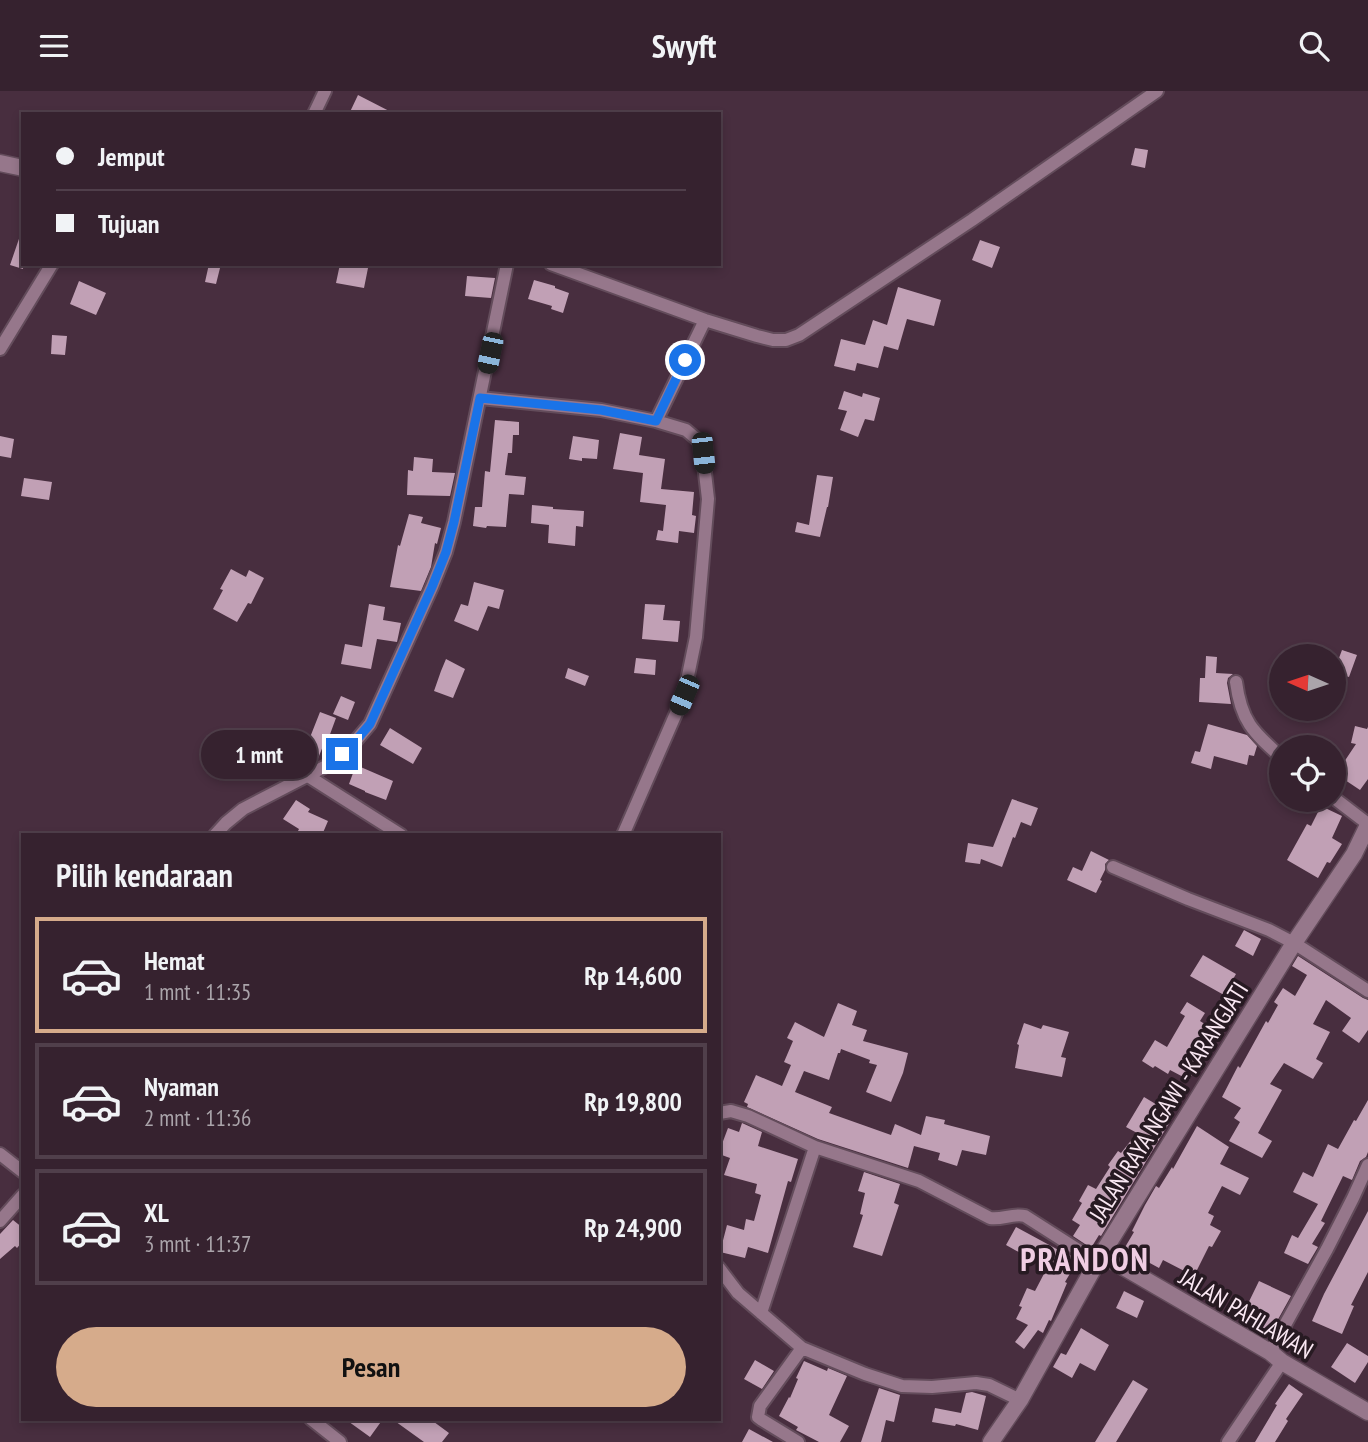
<!DOCTYPE html>
<html lang="id">
<meta charset="utf-8">
<style>
body{margin:0;font-family:"PT Sans Narrow",sans-serif;background:#3d2a37;color:#f1f3f6;height:100vh;display:flex;flex-direction:column;font-size:26px;white-space:nowrap}
*{box-sizing:border-box;margin:0}
p{font-size:23px;color:#aaa4aa}
.icon{flex:none;width:38px;height:38px;fill:none;stroke:currentColor;stroke-width:2;stroke-linecap:round;stroke-linejoin:round}
.map{position:relative;flex:1;overflow:hidden}
.details{position:absolute;left:21px;top:742px;width:700px;height:588px;display:flex;flex-direction:column;background:#36222f;border-radius:0px;box-shadow:0 4px 10px #0003,0 0 0 2px #503f4b}
.details>*{flex:none}
.top-card{position:absolute;left:21px;top:21px;width:700px;height:154px;border-radius:0px;box-shadow:0 4px 10px #0003,0 0 0 2px #503f4b;display:grid;align-content:center;height:154px;padding:0 35px;background:#36222f}
.needle{width:46px;rotate:273deg}
.buttons{position:absolute;left:1269px;top:553px;display:grid;gap:14px}
.buttons a{display:grid;place-items:center;width:77px;height:77px;border-radius:50%;background:#36222f;box-shadow:0 4px 10px #0003,0 0 0 2px #503f4b;font-size:35px}
.end{position:absolute;width:32px;height:32px;margin:-16px;border:9px solid #1a73e8;background:#fff;box-shadow:0 0 0 4px #fff}
.from{border-radius:50%}
.bubble{position:absolute;height:49px;border-radius:24px;background:#36222f;box-shadow:0 4px 10px #0003,0 0 0 2px #503f4b;font-size:23px;font-weight:600;line-height:49px;text-align:center}
.car{position:absolute;width:21px;height:42px;margin:-21px -10px;border-radius:9px;box-shadow:0 0 5px 2px #0007;background:linear-gradient(#222 24%,#8ab4d8 0 40%,#222 0 76%,#8ab4d8 0 86%,#222 0)}
.top-card b{display:flex;align-items:center;gap:24px;height:66px;font-size:26px}
.top-card b+b{border-top:2px solid #503f4b}
.top-card i{width:18px;height:18px;background:#f1f3f6}
ul{padding:0;list-style:none}
li{display:flex;align-items:center;gap:21px;height:116px;margin:0 14px 10px;padding:0 21px;border:4px solid #503f4b;border-radius:0px}
li div{flex:1}
li b{display:block;font-size:26px}
li em{font-style:normal;font-weight:600}
li.current{border-color:#d6ab8b}
li>.icon{width:63px;height:63px;stroke-width:1.5}
h2{padding:0 35px;font-size:32px;line-height:84px}
.primary-button{display:flex;gap:14px;margin-top:auto;padding:14px 35px}
.primary-button a{flex:1;height:80px;border-radius:42px;background:#d6ab8b;color:#111;font-size:28px;font-weight:600;line-height:80px;text-align:center}
header{display:flex;justify-content:space-between;align-items:center;height:91px;padding:0 35px;background:#36222f;font-size:32px;font-weight:600}
.map>svg:first-child{display:block}
</style>
<header><svg class="icon" aria-label="menu" viewBox="0 0 24 24"><path d="M4 6h16M4 12h16M4 18h16"/></svg>Swyft<svg class="icon" aria-label="search" viewBox="0 0 24 24"><circle cx="10" cy="10" r="6"/><path d="M15 15l6 6"/></svg></header>
<div class="map">
<svg width="1368" height="1351" viewBox="0 0 1368 1351">
<rect width="100%" height="100%" fill="#482e3f"/>
<path fill="#c1a0b5" d="M358,4L395,23H349Z
M1135,57L1148,59L1145,77L1131,74Z
M21,142L23,143V178L10,174Z
M980,149L1000,156L992,177L972,169Z
M209,173H221L216,193L205,191Z
M340,173L368,177L364,197L336,192Z
M467,185L495,187L491,207L465,205Z
M534,189L555,195V197L569,202L563,222L551,218L552,215L528,208Z
M79,190L106,202L96,224L70,213Z
M898,196L941,209L934,235L907,228L898,259L884,255L878,277L857,272L855,280L834,275L841,248L865,254L873,229L887,234Z
M52,244L67,245L65,264L51,263Z
M844,300L862,306L863,302L880,307L874,330L865,328L858,346L840,339L847,320L838,318Z
M495,329L519,331V344H513L512,362H508L505,384L526,386L524,404L509,403L506,436L487,435L486,437L473,435L475,416H482L485,380L490,381Z
M620,342L642,346L639,364L665,368L661,398L694,401L692,424L696,425L694,442L679,440L678,452L656,449L658,439L663,440L666,414L640,411L643,382L613,378Z
M0,345L14,348L11,367L0,365Z
M573,345L599,349L597,368L582,367V370L569,368Z
M414,366L433,368L432,381L455,382L450,405L407,404L408,379L413,380Z
M817,384L833,386L828,416H827L820,446L795,441L797,431L809,434Z
M24,387L52,391L49,409L21,405Z
M532,414L553,416V418L584,420L583,436L576,435L575,455L548,452L549,434L531,432Z
M409,423L423,426L421,432L441,437L437,453L435,452L431,476L421,500L390,496L398,454L400,455Z
M231,478L246,486L249,479L264,487L251,513L248,512L237,531L213,518L223,499L220,498Z
M474,491L504,499L499,518L488,515L478,540L454,530L461,513L468,515Z
M369,513L385,516L383,529L401,532L397,551L377,548L371,578L341,573L345,553L362,556Z
M645,513L665,514L663,529L680,530L678,551L642,548Z
M1342,559L1357,564L1349,586L1334,581V565L1339,567Z
M1206,565L1217,566L1216,582L1233,583L1228,587L1227,592L1231,613L1199,611L1200,587H1205Z
M636,567L656,569L655,584L634,582Z
M446,568L465,578L453,607L434,600L441,580Z
M568,577L589,585L585,595L565,587Z
M341,605L355,611L348,629L333,623Z
M320,621L336,627L329,646L327,645L317,670L307,675L282,666L290,647L307,654Z
M1208,633L1247,644L1257,655L1254,665L1249,664L1247,674L1214,665L1211,678L1191,672L1195,660L1200,661Z
M1355,635L1367,638L1368,636V688L1360,699L1336,683L1356,653L1351,652Z
M390,637L422,657L413,673L380,654Z
M356,674L393,690L386,709L365,701V700L349,693Z
M1012,708L1038,717L1031,735L1021,731L1015,747L1013,746L1002,776L981,768L980,773L965,771L968,752L993,756Z
M296,709L310,718L308,721L328,730L322,744H296L299,738L283,728Z
M1321,715L1342,725L1332,747L1342,753L1330,772L1327,771L1318,787L1287,769L1307,733L1311,735Z
M1091,760L1109,769L1105,773V779L1100,789L1102,790L1096,802L1067,789L1073,776L1082,780Z
M1244,839L1261,848L1253,865L1235,855Z
M1203,864L1236,883L1224,904L1190,885Z
M1298,865L1363,907L1368,909V939L1359,952L1342,940L1351,927L1326,909L1313,933L1330,941L1316,968L1323,972L1313,988L1284,972L1270,993L1282,999L1258,1042L1272,1050L1262,1067L1229,1050L1240,1031L1234,1027L1241,1017L1222,1006L1238,975L1240,977L1266,930L1268,932L1278,914L1274,911L1283,897L1295,905L1307,884L1292,875Z
M1187,911L1205,922L1200,930L1211,937L1192,967L1199,971L1189,989L1170,979L1168,983L1155,975L1153,977L1142,970L1155,949L1167,956L1185,925L1180,922Z
M838,912L857,920L852,934L867,939L863,950L908,962L903,982L891,1011L866,1001L877,974L869,972L870,969L841,958L840,962H838L829,989L804,980L795,1001L832,1016L829,1022L891,1044L895,1033L921,1044L926,1025L945,1029L944,1033L990,1045L986,1064L962,1059L957,1075L938,1069L940,1062L914,1055L908,1077L818,1048L747,1016L748,1013L744,1011L756,984L782,995L791,974L784,971L793,950L787,947L795,931L824,946Z
M1024,932L1041,938L1043,934L1069,941L1061,966L1066,967L1062,986L1015,977L1019,954L1017,953Z
M1144,1006L1174,1024L1101,1145L1099,1144L1091,1157L1073,1145L1080,1134L1072,1129L1082,1112L1079,1110L1088,1094L1096,1098L1110,1076L1108,1074L1118,1060L1121,1062L1137,1042L1126,1036Z
M1368,1009V1061L1366,1066L1360,1070L1352,1089L1343,1085L1321,1130L1325,1132L1312,1153L1318,1156L1308,1173L1284,1162L1292,1144L1298,1147L1318,1113L1293,1101L1303,1081L1313,1086L1328,1053L1338,1058L1354,1029L1356,1030Z
M742,1032L762,1041L758,1055L798,1068L791,1091L788,1090L768,1162L748,1156L745,1167L720,1161L727,1134L744,1139L746,1128L754,1130L761,1104L755,1102L757,1093L724,1084L730,1067L719,1063V1061L728,1037L739,1041Z
M1197,1035L1229,1056L1220,1073L1249,1087L1240,1104L1222,1095L1208,1122L1214,1125L1210,1134L1221,1140L1212,1156L1209,1155L1194,1185L1163,1169L1159,1177L1124,1158L1134,1141L1132,1140L1145,1114L1156,1095L1159,1097L1172,1076L1173,1078Z
M864,1081L900,1093L894,1112L899,1114L882,1165L853,1156L863,1124L860,1123L865,1102L858,1100Z
M1368,1120V1181L1351,1214L1354,1215L1342,1243L1312,1230L1324,1203Z
M13,1129L23,1137V1150L17,1157L15,1155L0,1168V1143Z
M1016,1136L1064,1162V1160L1078,1169L1065,1191L1067,1192L1051,1230L1049,1229L1043,1242L1038,1239L1024,1258L1015,1251L1028,1234L1016,1228L1022,1216L1019,1215L1027,1197L1035,1200L1047,1177L1006,1154Z
M1259,1190L1291,1205L1271,1241L1241,1227Z
M1124,1200L1144,1210L1137,1227L1116,1217Z
M1081,1237L1109,1254L1095,1280L1080,1272L1072,1287L1053,1276L1061,1262L1066,1264Z
M1347,1252L1368,1265V1271L1355,1292L1331,1276Z
M755,1269L774,1280L762,1298L744,1288Z
M804,1270L827,1280L828,1277L847,1285L829,1324L849,1335L840,1351H819L796,1339L798,1336L779,1325L789,1306L790,1307L798,1288L796,1287Z
M1133,1289L1148,1298L1116,1351H1095Z
M1289,1293L1303,1303L1286,1328L1288,1330L1275,1351H1255L1277,1314L1275,1313Z
M879,1297L900,1304L894,1331L886,1329L881,1351H861Z
M972,1301L986,1305L978,1339L956,1333L955,1335L932,1331L935,1317L961,1322L966,1302Z
M345,1328H383L370,1346Z
M392,1328H430L449,1342L442,1351H424Z
M749,1338L773,1351H742Z"/>
<g fill="none" stroke-linecap="round" stroke-linejoin="round">
<defs>
<path id="street" d="M314,23L325,0
M551,173L705,229L757,245L773,249H786L799,244L972,129L1157,0
M0,258L52,173
M480,307L601,319L656,330L686,339L699,350L702,356L708,408L696,546L684,604L623,744
M656,330L705,229
M1236,591C1241,630 1253,641 1281,666
M308,685L401,744
M1334,707L1368,733
M215,744L226,732L243,718L332,672L353,653L370,633L432,496L446,461L454,431L507,173
M1113,776L1188,808L1269,839L1294,852L1368,900
M719,1022L731,1020L748,1025L815,1056L919,1090L990,1127C1002,1129 1013,1122 1025,1125L1097,1171
M0,1063L23,1081
M0,1130L23,1104
M719,1177L738,1202L802,1257L865,1283L902,1295L932,1296L976,1292L989,1294L1020,1309
M761,1222L815,1056
M1270,1261L1327,1158L1353,1107L1368,1074
M311,1328L340,1351
M798,1351L762,1329L758,1326L760,1315L802,1257
M1228,1351L1282,1271"/>
<path id="secondary" d="M0,72L23,77
M1101,1163L1270,1261L1282,1271L1368,1321
M991,1351L1020,1309L1097,1171L1294,852L1354,763L1368,734"/>
</defs>
<use href="#street" stroke="#634c5b" stroke-width="16"/>
<use href="#secondary" stroke="#634c5b" stroke-width="19"/>
<use href="#street" stroke="#96778b" stroke-width="12"/>
<use href="#secondary" stroke="#96778b" stroke-width="16"/>
</g>
<g fill="none" stroke-linecap="round" stroke-linejoin="round">
<path stroke="#1a73e8" stroke-width="9" d="M342,663L353,653L370,633L432,496L446,461L454,431L480,307L601,319L656,330L685,269"/>
</g>
<g text-anchor="middle" stroke-width="7" stroke-linejoin="round" paint-order="stroke">
<g font-size="24" fill="#fae8f3" stroke="#271a22">
<text transform="translate(1169 1011) rotate(-58)" y="8">JALAN RAYA NGAWI - KARANGJATI</text>
<text transform="translate(1246 1223) rotate(31)" y="8">JALAN PAHLAWAN</text>
</g>
<g font-size="32" font-weight="bold" letter-spacing="2" fill="#f0cde3" stroke="#271a22">
<text x="1085" y="1180">PRANDON</text>
</g>
</g>
</svg>
<div class="buttons">
<a><svg class="needle" viewBox="-14 -14 28 28"><path d="M0-13l5 13h-10z" fill="#e53935"/><path d="M0 13l5-13h-10z" fill="#aaa4aa"/></svg></a>
<a><svg class="icon" aria-label="locate" viewBox="0 0 24 24"><circle cx="12" cy="12" r="6"/><path d="M12 2v4M12 18v4M2 12h4M18 12h4"/></svg></a>
</div>
<i class="end from" style="left:685px;top:269px"></i>
<i class="end" style="left:342px;top:663px"></i>
<div class="bubble" style="left:201px;top:639px;width:116px">1 mnt</div>
<i class="car" style="left:490px;top:262px;rotate:192deg"></i>
<i class="car" style="left:703px;top:362px;rotate:174deg"></i>
<i class="car" style="left:684px;top:604px;rotate:203deg"></i>
<div class="top-card">
<b><i class="from"></i>Jemput</b>
<b><i></i>Tujuan</b>
</div>
<section class="details">
<h2>Pilih kendaraan</h2>
<ul>
<li class="current"><svg class="icon" aria-label="car" viewBox="0 0 24 24"><path d="M5 17H2v-5l4-1 3-4h7l3 4 3 1v5h-3M9 17h6M6 11h13"/><circle cx="7" cy="17" r="2"/><circle cx="17" cy="17" r="2"/></svg><div><b>Hemat</b><p>1 mnt · 11:35</p></div><em>Rp 14,600</em></li>
<li><svg class="icon" aria-label="car" viewBox="0 0 24 24"><path d="M5 17H2v-5l4-1 3-4h7l3 4 3 1v5h-3M9 17h6M6 11h13"/><circle cx="7" cy="17" r="2"/><circle cx="17" cy="17" r="2"/></svg><div><b>Nyaman</b><p>2 mnt · 11:36</p></div><em>Rp 19,800</em></li>
<li><svg class="icon" aria-label="car" viewBox="0 0 24 24"><path d="M5 17H2v-5l4-1 3-4h7l3 4 3 1v5h-3M9 17h6M6 11h13"/><circle cx="7" cy="17" r="2"/><circle cx="17" cy="17" r="2"/></svg><div><b>XL</b><p>3 mnt · 11:37</p></div><em>Rp 24,900</em></li>
</ul>
<div class="primary-button"><a>Pesan</a></div>
</section>
</div>
